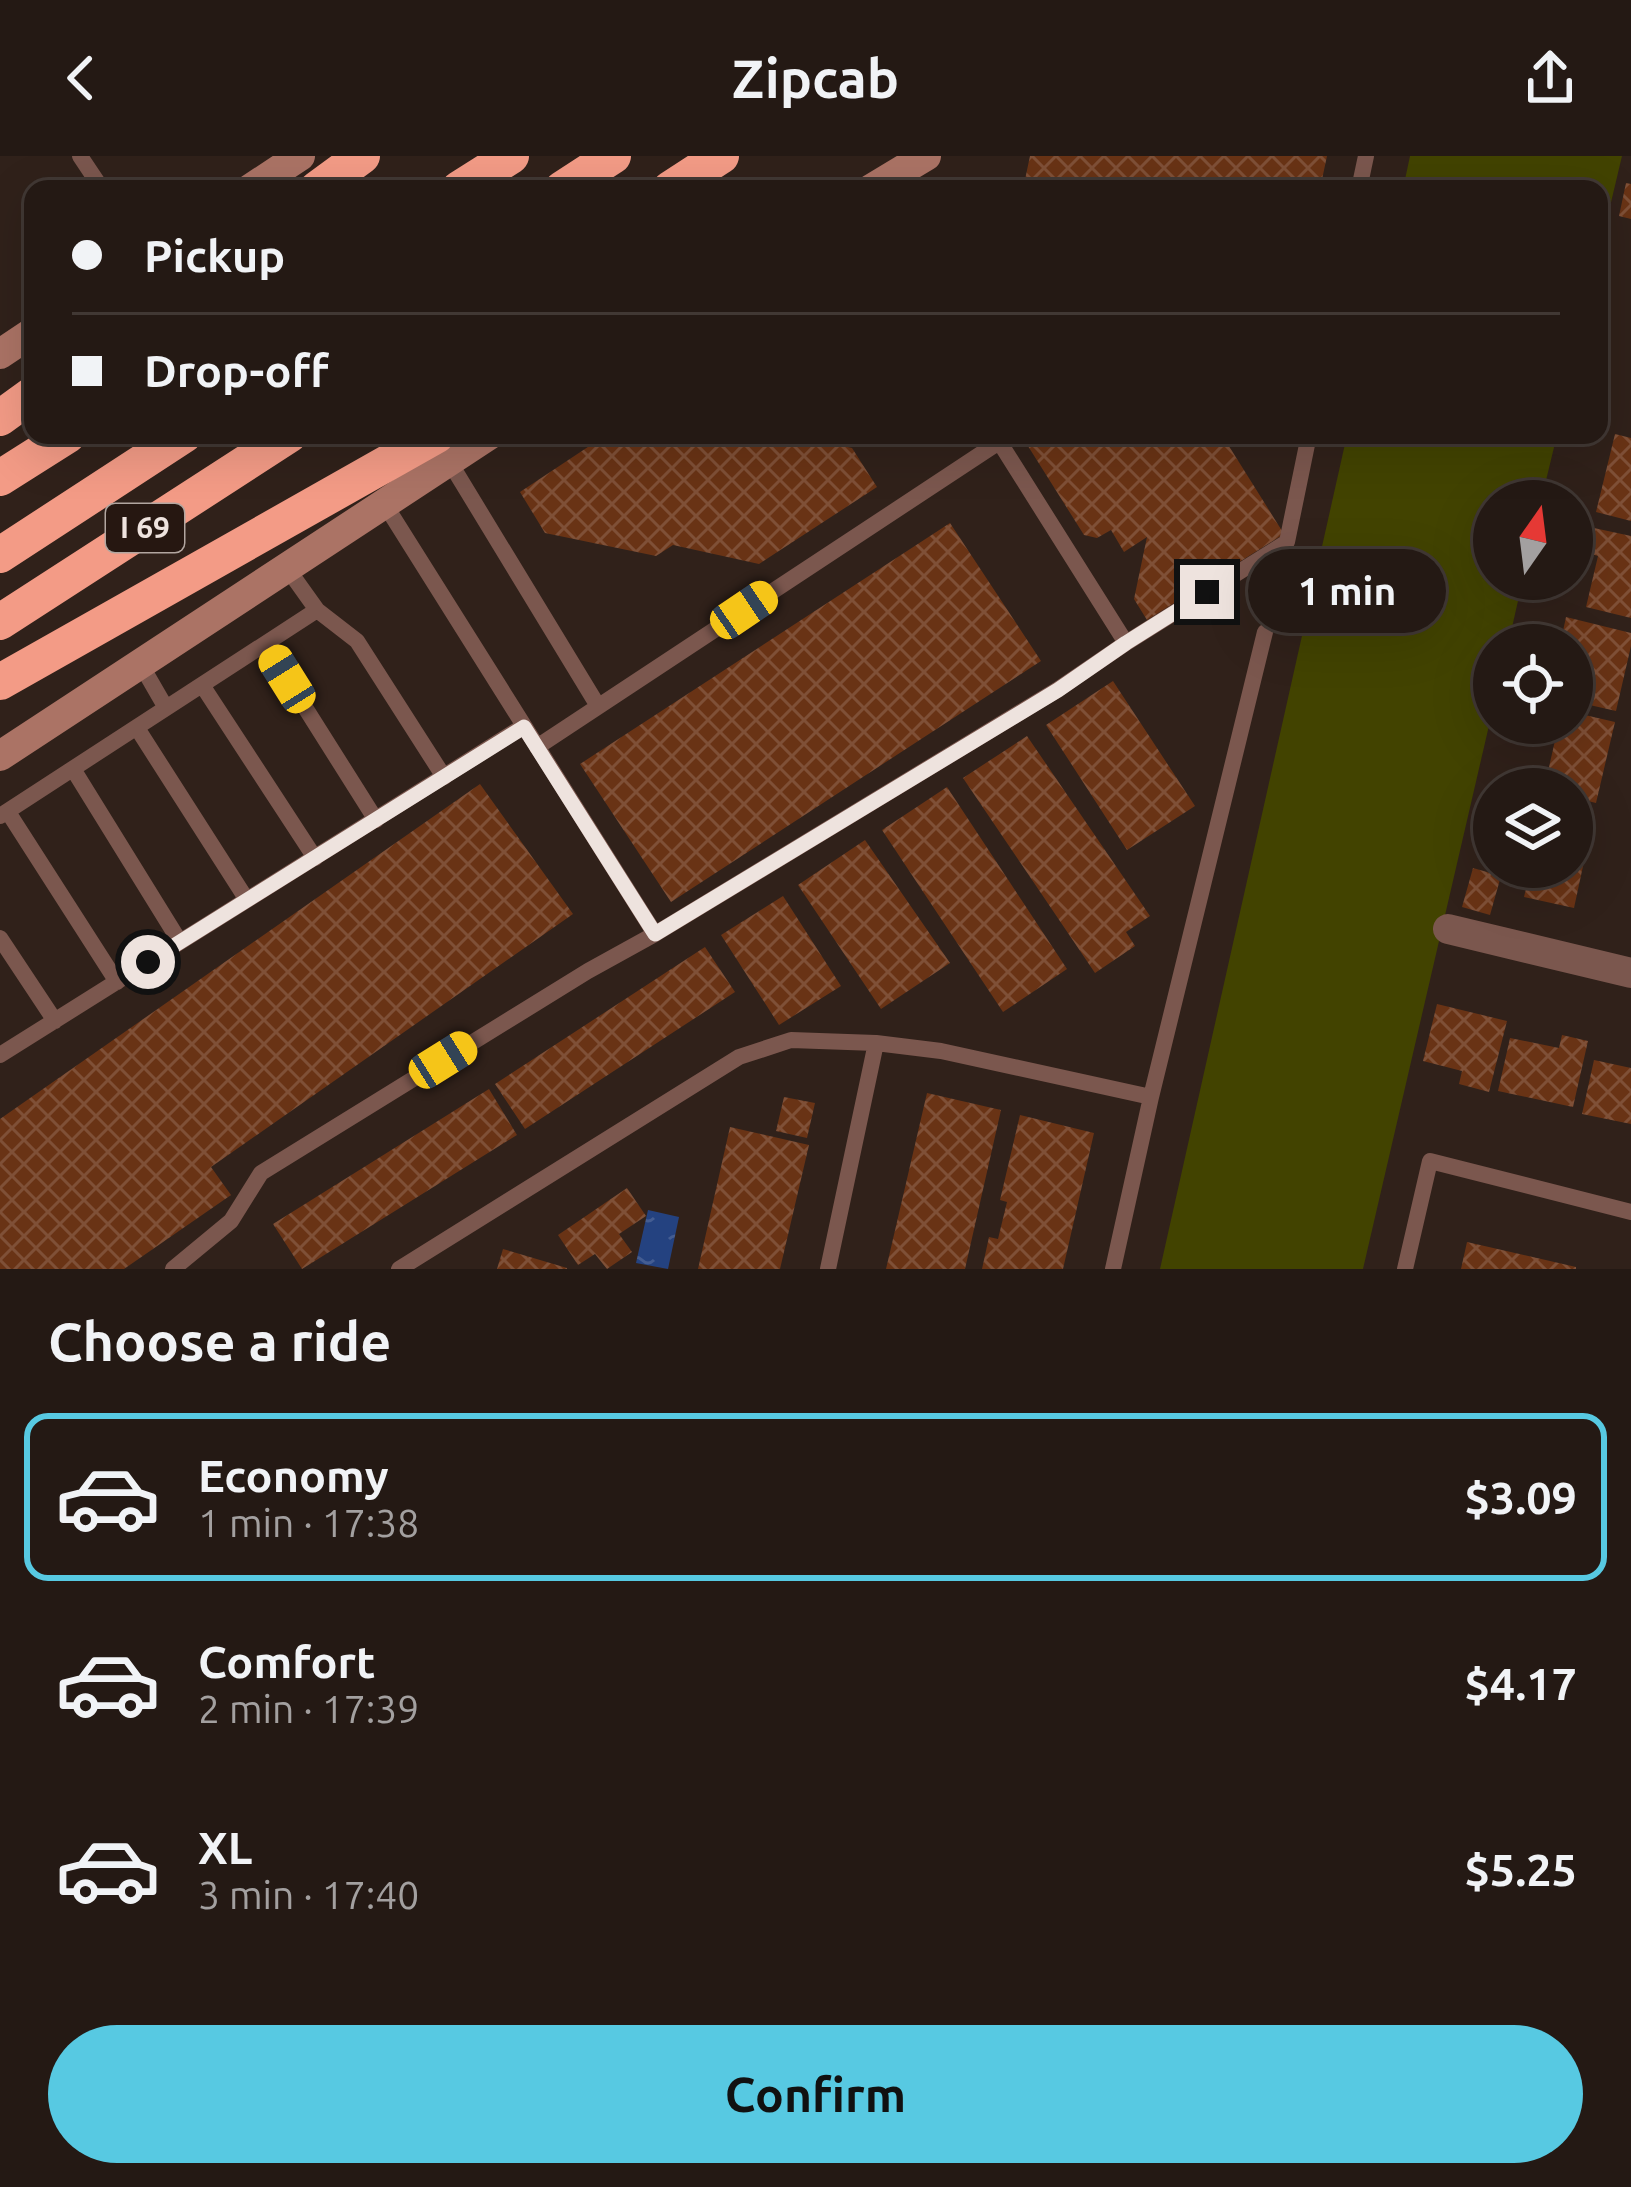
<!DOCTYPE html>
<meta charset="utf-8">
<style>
body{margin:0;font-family:Ubuntu,sans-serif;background:#302622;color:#f1f3f6;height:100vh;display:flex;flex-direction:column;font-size:45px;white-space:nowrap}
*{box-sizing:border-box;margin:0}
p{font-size:39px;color:#a3a0a0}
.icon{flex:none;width:66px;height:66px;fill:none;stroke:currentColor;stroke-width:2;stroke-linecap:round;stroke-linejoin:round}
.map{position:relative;height:1113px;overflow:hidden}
.drawer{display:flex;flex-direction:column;background:#241914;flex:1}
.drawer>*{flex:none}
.hud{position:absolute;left:24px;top:24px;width:1584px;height:264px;border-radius:24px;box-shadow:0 12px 48px #0002,0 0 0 3px #413834;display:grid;align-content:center;height:264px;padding:0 48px;background:#241914}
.needle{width:78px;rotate:14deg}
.controls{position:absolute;left:1473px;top:324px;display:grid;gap:24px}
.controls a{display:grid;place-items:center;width:120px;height:120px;border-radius:50%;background:#241914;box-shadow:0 12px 48px #0002,0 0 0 3px #413834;font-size:60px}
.end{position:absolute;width:54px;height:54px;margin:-27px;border:15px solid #eee3de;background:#111;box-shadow:0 0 0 6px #111}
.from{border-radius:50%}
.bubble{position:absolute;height:84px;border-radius:42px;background:#241914;box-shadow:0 12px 48px #0002,0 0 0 3px #413834;font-size:39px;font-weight:700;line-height:84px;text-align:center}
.car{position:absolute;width:36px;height:72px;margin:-36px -18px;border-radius:15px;box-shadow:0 0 9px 3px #0007;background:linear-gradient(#f5c518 24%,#345 0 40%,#f5c518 0 76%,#345 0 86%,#f5c518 0)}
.hud b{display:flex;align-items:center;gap:42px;height:114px;font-size:45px}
.hud b+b{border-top:3px solid #413834}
.hud i{width:30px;height:30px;background:#f1f3f6}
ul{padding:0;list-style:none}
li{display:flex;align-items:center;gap:36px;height:168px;margin:0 24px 18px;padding:0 24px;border:6px solid transparent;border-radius:24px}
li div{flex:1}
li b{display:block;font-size:45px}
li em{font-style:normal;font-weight:700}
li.active{border-color:#57c9e2}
li>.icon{width:108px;height:108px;stroke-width:1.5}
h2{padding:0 48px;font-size:54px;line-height:144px}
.primary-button{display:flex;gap:24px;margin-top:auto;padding:24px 48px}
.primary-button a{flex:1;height:138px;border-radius:72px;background:#57c9e2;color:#111;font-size:48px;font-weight:700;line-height:138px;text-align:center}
header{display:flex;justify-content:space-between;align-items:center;height:156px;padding:0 48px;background:#241914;font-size:54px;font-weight:700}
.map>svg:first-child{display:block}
</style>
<header><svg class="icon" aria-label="back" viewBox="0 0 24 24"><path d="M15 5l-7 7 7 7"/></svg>Zipcab<svg class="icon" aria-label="share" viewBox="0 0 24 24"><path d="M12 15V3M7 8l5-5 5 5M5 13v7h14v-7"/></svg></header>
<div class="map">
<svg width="1631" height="1113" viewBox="0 0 1631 1113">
<defs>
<pattern id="water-ripples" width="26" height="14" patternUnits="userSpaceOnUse" patternTransform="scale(3)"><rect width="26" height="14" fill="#244280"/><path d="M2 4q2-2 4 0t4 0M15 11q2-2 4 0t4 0" fill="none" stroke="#445d92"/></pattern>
<pattern id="building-cross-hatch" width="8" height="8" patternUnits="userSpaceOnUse" patternTransform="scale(3)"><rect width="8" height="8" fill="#693315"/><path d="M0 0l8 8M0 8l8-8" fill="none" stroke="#7f5037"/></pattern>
</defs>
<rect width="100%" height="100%" fill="#30211a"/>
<path fill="#424300" d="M1410,0H1622L1599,97V33H1403Z
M1347,279H1557L1541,345H1494V423H1523L1508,489H1494V548L1363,1113H1160Z"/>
<path fill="url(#water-ripples)" d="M648,1054L679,1061L668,1113L636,1107Z"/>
<path fill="url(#building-cross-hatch)" d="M1030,0H1327L1320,33H1023Z
M1626,27L1631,28V63L1619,60Z
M1615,278L1631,282V365L1596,356Z
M606,279H792L852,292L877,331L759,408L673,389L656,400L545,377L520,336Z
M1021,279H1222L1284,378L1147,464L1134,443L1147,381L1124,396L1111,374L1097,382L1084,379Z
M950,367L1041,505L671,746L580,608Z
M1594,372L1631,380V462L1586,451L1598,400L1588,397Z
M1566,461L1631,477V490L1616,555L1572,545V489H1560Z
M1113,525L1195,650L1127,694L1046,569Z
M1572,556L1615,566L1596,647L1572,641V633H1544L1559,567H1572Z
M1027,580L1150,760L1126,776L1135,790L1095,817L963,622Z
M480,628L573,758L211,1011L231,1039L124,1113H0V963Z
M947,631L1067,813L1003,856L882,674Z
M1572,669L1591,673L1574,752L1524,741L1531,711H1572Z
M865,684L950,807L881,853L798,729Z
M1473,712L1501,720L1490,759L1462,751Z
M783,740L841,830L779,869L721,779Z
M705,791L735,836L525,973L495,928Z
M1437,848L1507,865L1489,936L1459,928L1462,915L1423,905Z
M1562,879L1588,885L1573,951L1498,935L1510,882L1559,892Z
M1594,904L1631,912V968L1582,958Z
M489,933L517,979L302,1113L273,1068Z
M927,937L1001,954L965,1113H886Z
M784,941L815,947L807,982L776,975Z
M1020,959L1094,977L1063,1113H982L989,1081L998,1083L1007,1046L1000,1044Z
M730,971L809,989L780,1113H698Z
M627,1032L646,1060L619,1078L632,1096L607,1113L595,1098L578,1109L558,1079Z
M1467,1086L1576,1111V1113H1461Z
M503,1093L567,1112V1113H497Z"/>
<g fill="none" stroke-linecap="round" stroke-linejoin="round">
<path stroke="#7b574e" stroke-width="16" d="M80,0L102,33
M1359,33L1366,0
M995,279L1126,487
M449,305L598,550
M317,454L357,485L444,621
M265,488L376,664
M140,507L166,552
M202,529L315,702
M137,572L247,744
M537,591L999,286
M73,613L180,786
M8,656L117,826
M0,660L317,454L287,412
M655,778L1057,534L1126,487L1287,386L1309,279
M0,782L55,865
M0,899L524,570
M173,1113L231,1065L261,1017L588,815L655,778L384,347
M399,1113L739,901L791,884L876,887L941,895L1151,941
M828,1113L876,887
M1113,1113L1151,941L1265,476
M1405,1113L1430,1005L1631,1056"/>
<path stroke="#7b574e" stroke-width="30" d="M1448,773L1631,817"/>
<path stroke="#ab7365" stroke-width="30" d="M250,33L300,0
M871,33L926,0
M0,198L33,176
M0,600L489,279"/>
<path stroke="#f39b86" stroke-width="36" d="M317,33L362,0
M459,33L511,0
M562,33L613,0
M670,33L721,0
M0,262L33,238
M0,322L68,279
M0,399L184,279
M0,466L289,279
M0,526L437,279"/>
</g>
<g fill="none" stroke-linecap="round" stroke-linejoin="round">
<path stroke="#eee3de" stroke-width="15" d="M148,806L524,571L655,778L1058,534L1126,487L1207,436"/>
</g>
<g text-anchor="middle" stroke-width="9" stroke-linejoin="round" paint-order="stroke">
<rect fill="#261711" stroke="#b2a6a0" stroke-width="3" x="106" y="348" width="78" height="48" rx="9"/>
<g font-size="30" font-weight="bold" fill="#eee3de">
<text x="145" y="382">I 69</text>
</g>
</g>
</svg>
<div class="controls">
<a><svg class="needle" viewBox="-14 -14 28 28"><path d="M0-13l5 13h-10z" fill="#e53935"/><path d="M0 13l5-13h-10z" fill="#a3a0a0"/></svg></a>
<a><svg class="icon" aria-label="locate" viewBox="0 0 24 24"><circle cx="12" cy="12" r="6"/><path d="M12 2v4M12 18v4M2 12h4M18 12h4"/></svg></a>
<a><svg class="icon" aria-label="layers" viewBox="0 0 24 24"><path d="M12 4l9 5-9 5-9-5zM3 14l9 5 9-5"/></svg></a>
</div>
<i class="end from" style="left:148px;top:806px"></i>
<i class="end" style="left:1207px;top:436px"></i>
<div class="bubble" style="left:1248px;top:393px;width:198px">1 min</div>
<i class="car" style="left:744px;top:454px;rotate:56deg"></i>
<i class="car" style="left:287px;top:523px;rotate:328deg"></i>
<i class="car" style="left:443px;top:904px;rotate:58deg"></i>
<div class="hud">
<b><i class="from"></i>Pickup</b>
<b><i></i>Drop-off</b>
</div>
</div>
<section class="drawer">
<h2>Choose a ride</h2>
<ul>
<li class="active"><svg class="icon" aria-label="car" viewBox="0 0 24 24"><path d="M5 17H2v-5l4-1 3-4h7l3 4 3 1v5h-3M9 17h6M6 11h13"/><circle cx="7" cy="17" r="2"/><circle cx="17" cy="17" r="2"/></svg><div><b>Economy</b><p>1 min · 17:38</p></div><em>$3.09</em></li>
<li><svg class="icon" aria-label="car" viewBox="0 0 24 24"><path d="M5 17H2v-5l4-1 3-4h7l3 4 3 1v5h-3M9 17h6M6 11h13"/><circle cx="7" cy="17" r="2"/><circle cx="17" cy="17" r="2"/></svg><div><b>Comfort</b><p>2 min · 17:39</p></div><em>$4.17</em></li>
<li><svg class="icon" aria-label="car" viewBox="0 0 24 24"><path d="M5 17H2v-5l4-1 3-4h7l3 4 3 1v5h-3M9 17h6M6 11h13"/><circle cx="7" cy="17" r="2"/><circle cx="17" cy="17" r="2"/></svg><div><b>XL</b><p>3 min · 17:40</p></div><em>$5.25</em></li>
</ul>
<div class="primary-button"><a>Confirm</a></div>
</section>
